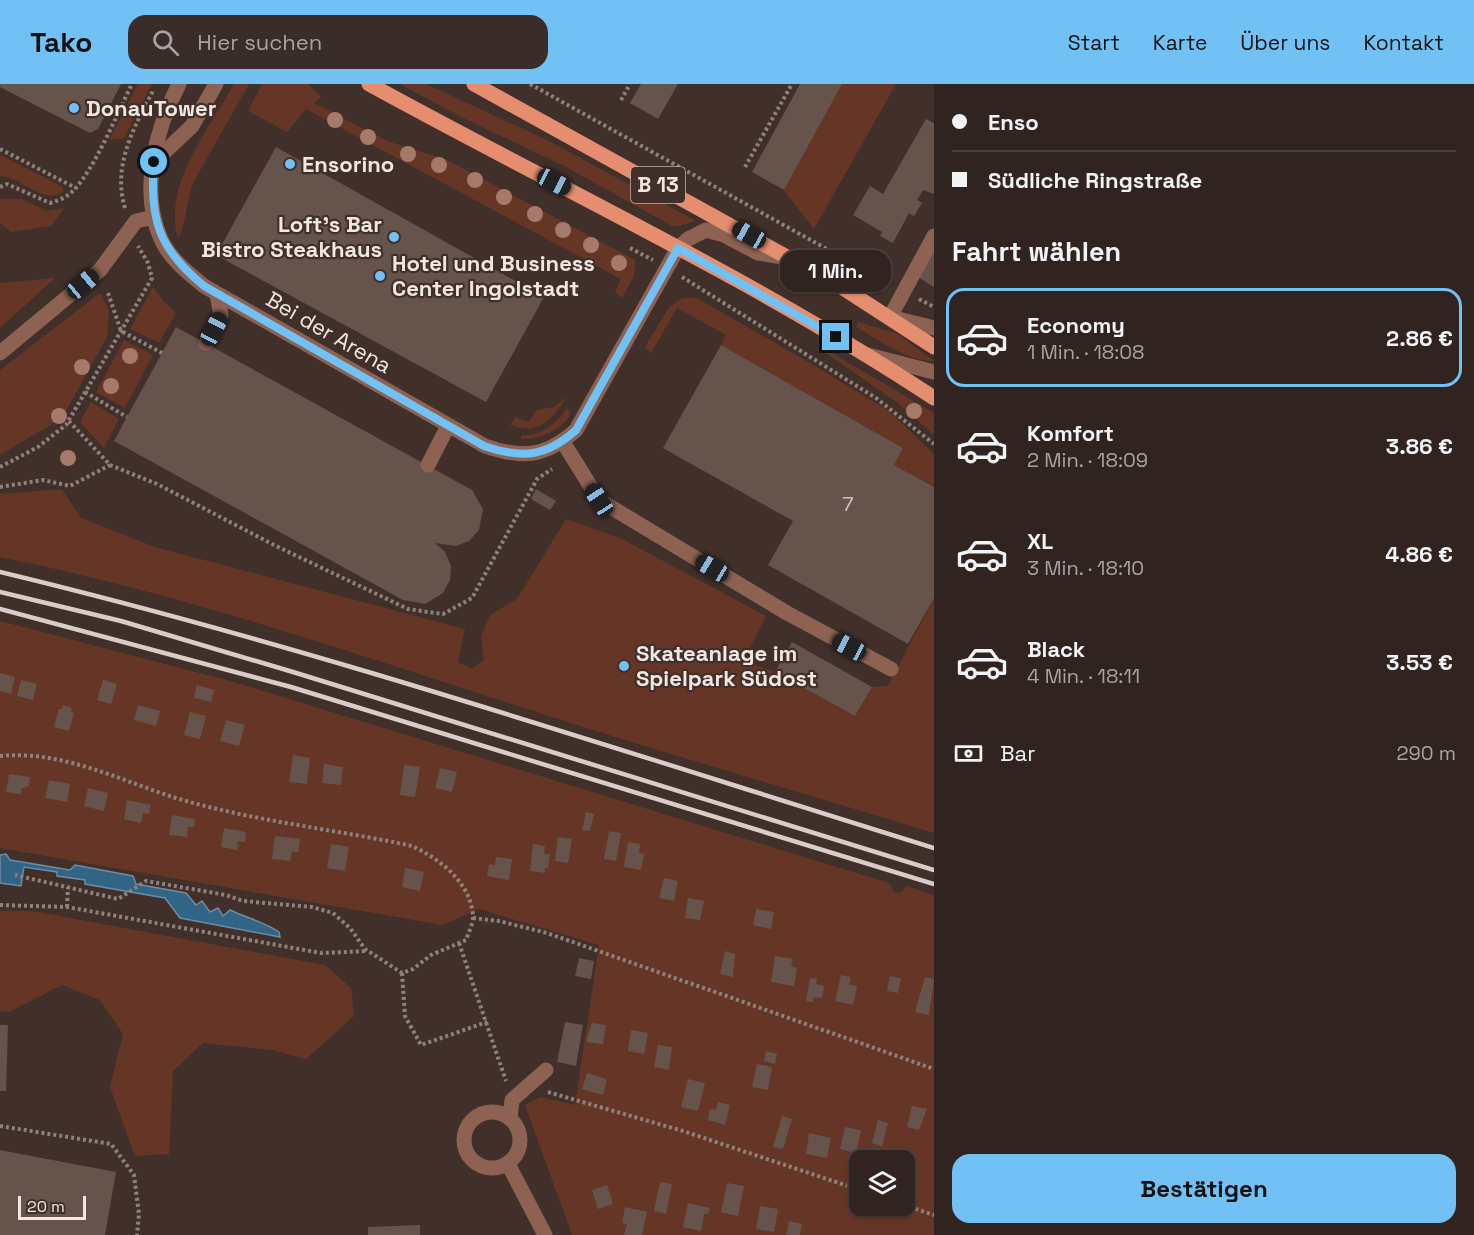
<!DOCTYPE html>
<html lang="de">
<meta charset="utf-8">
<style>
body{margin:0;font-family:"Space Grotesk",sans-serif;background:#392c29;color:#f1f3f6;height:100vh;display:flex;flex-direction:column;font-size:22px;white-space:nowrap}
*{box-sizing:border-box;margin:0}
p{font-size:20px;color:#a8a4a5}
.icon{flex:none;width:33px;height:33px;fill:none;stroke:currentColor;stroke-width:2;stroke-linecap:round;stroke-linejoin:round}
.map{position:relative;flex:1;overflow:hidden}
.drawer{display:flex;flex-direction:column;background:#312420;width:540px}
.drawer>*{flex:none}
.hud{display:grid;align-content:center;height:132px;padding:0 18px;background:#312420}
.tools{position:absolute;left:849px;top:1066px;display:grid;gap:12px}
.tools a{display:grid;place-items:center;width:66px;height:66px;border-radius:12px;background:#312420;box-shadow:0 2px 4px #0004,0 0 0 2px #4c413e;font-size:30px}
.scale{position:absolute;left:18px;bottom:15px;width:68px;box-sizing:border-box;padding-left:6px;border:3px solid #f3e7e3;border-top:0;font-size:16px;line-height:21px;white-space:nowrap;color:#f3e7e3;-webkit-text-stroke:4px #41302a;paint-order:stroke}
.end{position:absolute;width:27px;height:27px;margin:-14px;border:8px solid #71c1f5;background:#111;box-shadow:0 0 0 3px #111}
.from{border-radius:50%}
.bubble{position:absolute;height:42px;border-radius:18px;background:#312420;box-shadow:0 2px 4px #0004,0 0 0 2px #4c413e;font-size:20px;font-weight:700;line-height:42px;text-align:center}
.car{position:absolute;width:18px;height:36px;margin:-18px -9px;border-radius:8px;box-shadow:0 0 4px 2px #0007;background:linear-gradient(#222 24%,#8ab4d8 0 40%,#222 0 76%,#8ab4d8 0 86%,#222 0)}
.hud b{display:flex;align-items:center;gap:21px;height:57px;font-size:22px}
.hud b+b{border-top:2px solid #4c413e}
.hud i{width:15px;height:15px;background:#f1f3f6}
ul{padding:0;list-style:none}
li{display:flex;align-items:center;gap:18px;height:99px;margin:0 12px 9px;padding:0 6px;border:3px solid transparent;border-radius:18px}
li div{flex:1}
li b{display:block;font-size:22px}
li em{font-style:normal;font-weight:700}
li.current{border-color:#71c1f5}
li>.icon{width:54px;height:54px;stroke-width:1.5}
h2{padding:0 18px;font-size:27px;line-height:72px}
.pay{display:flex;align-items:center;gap:15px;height:66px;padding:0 18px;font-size:22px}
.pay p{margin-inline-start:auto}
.cta{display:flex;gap:12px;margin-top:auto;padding:12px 18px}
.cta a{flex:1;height:69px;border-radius:18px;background:#71c1f5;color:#111;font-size:24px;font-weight:700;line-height:69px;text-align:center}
header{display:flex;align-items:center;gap:36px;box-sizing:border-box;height:84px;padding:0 30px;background:#71c1f5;color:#111}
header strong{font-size:28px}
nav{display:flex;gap:33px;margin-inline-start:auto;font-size:21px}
.search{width:420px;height:54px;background:#392c29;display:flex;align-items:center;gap:15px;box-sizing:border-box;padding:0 21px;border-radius:18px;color:#a8a4a5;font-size:22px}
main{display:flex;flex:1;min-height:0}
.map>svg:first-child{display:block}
</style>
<header>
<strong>Tako</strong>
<div class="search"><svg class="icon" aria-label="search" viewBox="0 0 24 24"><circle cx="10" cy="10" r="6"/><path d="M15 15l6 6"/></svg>Hier suchen</div>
<nav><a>Start</a><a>Karte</a><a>Über uns</a><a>Kontakt</a></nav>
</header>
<main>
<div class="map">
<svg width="934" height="1151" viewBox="0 0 934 1151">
<rect width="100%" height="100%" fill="#41302a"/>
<path fill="#653626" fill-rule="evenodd" d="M138,0H152L124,54L109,56Z
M234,0H249L193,99C186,118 187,137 178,155C162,102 209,45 234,0Z
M262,0H308L321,13L314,19L387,57L447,76L635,176L634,192L622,214L615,208L621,195L306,25L287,48L248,27Z
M400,0H426L551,58L696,137L674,143L566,83L459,32Z
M842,0H896L814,145L784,106Z
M0,71L63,103V108C42,121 21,92 0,92Z
M0,115H22L47,127L64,124L51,142L11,148L0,139Z
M55,194L0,244V199Z
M153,203L164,218L176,229L159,259L130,245Z
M100,209L109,226L107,253L62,334L0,371V286Z
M683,214H697L815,282L889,327L934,370V403L894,381L903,364L721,261L726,251L677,224L651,269L645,263L669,223Z
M858,238L898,250L934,277C906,277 879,256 856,243Z
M124,256L153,271L125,324L96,308Z
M820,262L934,329V351L898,319L820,265Z
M567,313C551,336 541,351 510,341L515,333L528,338L537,326L553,323Z
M91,318L119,335L104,364L80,338Z
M568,324L570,332C559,347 540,355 521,355L522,351C541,353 556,339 568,324Z
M62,405L81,434L155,463L465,545L458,578L471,585L484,576L481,552L490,531L517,515L566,435L622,455L766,532L744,577L775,588L855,632L872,603L888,602L934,514V749C808,710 680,674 555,634C371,575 189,511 0,473V410Z
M0,537L234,598L889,799L895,809L902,808L906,802L934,811V1151H572L525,1021L541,1013L575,1021L599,861L479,825L443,841L0,764ZM860,1077H904V1122H860Z
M0,827H32L325,881L351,904L354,932L306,975L273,966L203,959L173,987L169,1070L135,1072L110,1003L123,950L100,916L62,901L9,928L0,927Z"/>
<path fill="#326585" stroke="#6c8ca1" stroke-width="1.5" d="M6,770L10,776L70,786L75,781L133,792L136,800L186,809L196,821L202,817L210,828L218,824L223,832L230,826C247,834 264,838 279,848L280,853L180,834L165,814L85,800V796L57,792V788L24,783L21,802L0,799V771Z"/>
<path fill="#66534c" d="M0,0H121L98,45L90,49L0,3Z
M641,0H678L658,35L630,19Z
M800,0H842L784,106L752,88Z
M926,35L934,39V110L923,106L917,116L922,119L914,132L909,129L893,159L880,152L882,148L853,131L870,102L883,110Z
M276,63L544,213L486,318L216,171Z
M934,166V203L918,193Z
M176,243L472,406L483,425L479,446L469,457L456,462L435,459L445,468L451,482L450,496L443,509L425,520L403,516L114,357Z
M721,261L903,364L894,381L934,403V514L908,560L768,481L793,437L663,364Z
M536,405L556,417L550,426L531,415Z
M792,558L872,603L855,632L775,588Z
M0,589L15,593L11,610L0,607Z
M21,596L37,600L33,616L17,612Z
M103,596L117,600L111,620L97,616Z
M197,601L214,606L211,618L194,614Z
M63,621L72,624L71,628L74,629L69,647L54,643L59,625H62Z
M138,621L160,627L156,642L134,636Z
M190,628L206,632L200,655L184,651Z
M226,636L245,641L239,662L220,657Z
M293,671L310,674L307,700L289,698Z
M324,680L343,683L341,701L322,699Z
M404,681L420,683L415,713L400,711Z
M440,684L457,688L452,708L435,704Z
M9,690L30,693L29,702L21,705V710L6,708Z
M49,696L70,700L67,718L45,714Z
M88,704L108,709L104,727L84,722Z
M127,716L151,721L149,730L143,729L141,739L124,735Z
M586,728L594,730L590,747L582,746Z
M172,731L195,735L194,743H188L187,753L169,751Z
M224,744L246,748L245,758L238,757L237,766L221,763Z
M609,747L621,749L616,777L604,775Z
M275,752L300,755L298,768H292L290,777L272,775Z
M558,753L572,755L568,779L555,777Z
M628,758L640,760L639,769L644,770L641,786L624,783Z
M331,760L349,763L345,787L327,784Z
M533,760L545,762L544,770H550L548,784H545V789L530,787Z
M496,773L512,775L509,796L487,792L489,780L495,781Z
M405,784L424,788L420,807L402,803Z
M664,794L678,797L674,817L659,814Z
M688,814L704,817L700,836L685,834Z
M756,825L774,828L771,845L753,841Z
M725,867L735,870L733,893L720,890Z
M775,872L793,875L791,882L797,884L794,902L771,898Z
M579,874L594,877L591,895L575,892Z
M841,891L851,893L849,901L857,902L853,921L835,917Z
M890,892L901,894L898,909L887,907Z
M925,893L934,895L929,931L915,928Z
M810,894L817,895L816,900L824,902L822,914L814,913L813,918L806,917Z
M565,938L583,941L576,982L557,978Z
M592,939L606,941L603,960L586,958Z
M0,941H8L6,1007H0Z
M631,946L648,949L644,970L628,967Z
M658,961L672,963L669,986L654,983Z
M766,967L777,970L775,980L764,977Z
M757,980L772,983L768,1006L752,1003Z
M587,989L607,995L603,1011L582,1005Z
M688,995L705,999L698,1027L681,1023Z
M718,1018L730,1021L725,1041L708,1036L710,1025L716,1026Z
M912,1022L927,1025L919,1046L907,1043Z
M782,1032L792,1035L783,1065L773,1063Z
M878,1036L888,1039L882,1062L872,1059Z
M845,1043L861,1046L856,1069L840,1065Z
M809,1049L831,1054L827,1074L806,1070Z
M0,1066L116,1088L105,1151H0Z
M660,1098L672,1100L666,1130L654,1127Z
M727,1099L744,1102L738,1132L721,1128Z
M607,1101L613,1120L598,1125L592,1106Z
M688,1119L710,1124L708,1130H704L701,1147L683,1143Z
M760,1122L778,1125L774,1148L756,1145Z
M625,1123L647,1128L642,1151H624L627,1140L622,1139Z
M789,1137L802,1140L800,1151H786Z
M420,1141V1151H368V1143Z"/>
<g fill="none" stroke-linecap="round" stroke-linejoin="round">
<path stroke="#90817c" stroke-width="4" stroke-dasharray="3 3" stroke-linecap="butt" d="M530,0L888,199
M621,16L630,0
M0,65L76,104
M745,83L792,0
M0,103L7,100L50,119C60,116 67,113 74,106C96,82 117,30 132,0
M125,124C112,82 134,43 153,7
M630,164L653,176
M682,193L876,314L934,360
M108,209L121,247L162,269
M919,215L934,223
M85,308L127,333
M69,337L110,381L157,400L276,462L408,525L428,528L443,530L472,514L537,395L552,385
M0,383L38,363L66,341L152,194L148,179L138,162
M0,403L43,396L70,402L110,381
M0,672C62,666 119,696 176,714C252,737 334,745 412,762C440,775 472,799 473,834C473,840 468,850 466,856L431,871L413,885L402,889L365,865L350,844L333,829L312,823L243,817L226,811L146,797L118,815L15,791
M0,821L67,823L321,869L367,867
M67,823L68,803
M473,834L499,837L547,849L934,985
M459,859L506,997
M402,889L405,932L421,961L487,938
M548,1008L683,1047L860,1106
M0,1042L111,1060L134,1091L139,1130L137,1151
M904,1121L934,1131"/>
<path stroke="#8d6253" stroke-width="15" d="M179,0C156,45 139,106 161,155C170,175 188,189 204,202L485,362C522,375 546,373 576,346L678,164L688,155L706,146L724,151L758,169L788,174
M154,78L192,42L216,0
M934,152L890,233L934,244
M206,259L221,231L217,210
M0,269L100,186L136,137L154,133
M868,271L934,288
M563,358L599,416L787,529L891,585
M428,381L448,342
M464 1056a28 28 0 1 1 56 0a28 28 0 1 1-56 0Z
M510,1035L512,1016L546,986
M508,1080L545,1151"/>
<path stroke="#e48d6f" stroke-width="15" d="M369,0C558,104 754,195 934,314
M474,0L843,204L934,263"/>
<path stroke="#dacdc9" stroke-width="4.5" d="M0,488C316,564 624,668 934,764
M0,508L121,537L293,588L934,786
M0,525L291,603L934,800"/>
</g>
<g fill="#a67a6b">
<circle cx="335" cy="36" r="8"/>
<circle cx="368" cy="53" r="8"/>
<circle cx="408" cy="70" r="8"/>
<circle cx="439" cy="81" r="8"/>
<circle cx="475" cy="96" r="8"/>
<circle cx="504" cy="113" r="8"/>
<circle cx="535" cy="130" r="8"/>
<circle cx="563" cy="146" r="8"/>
<circle cx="591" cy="161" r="8"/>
<circle cx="619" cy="179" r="8"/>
<circle cx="130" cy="272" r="8"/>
<circle cx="82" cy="283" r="8"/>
<circle cx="111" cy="302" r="8"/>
<circle cx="914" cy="327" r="8"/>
<circle cx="59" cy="332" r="8"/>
<circle cx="68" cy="374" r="8"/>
</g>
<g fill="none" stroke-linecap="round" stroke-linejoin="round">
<path stroke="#71c1f5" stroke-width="8" d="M154,78C149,136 159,165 204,202L484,362C522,375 546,373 576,346L678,164L836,253"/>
</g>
<g fill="#71c1f5" stroke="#41302a" stroke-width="2">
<circle cx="74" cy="24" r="6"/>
<circle cx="290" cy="80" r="6"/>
<circle cx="394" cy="153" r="6"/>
<circle cx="380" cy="192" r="6"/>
<circle cx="624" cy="582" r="6"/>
</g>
<g text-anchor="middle" stroke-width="4.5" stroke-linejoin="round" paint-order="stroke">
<g font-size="20" fill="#d0c2bd">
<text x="848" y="427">7</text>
</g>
<rect fill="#41302a" stroke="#beb0ac" stroke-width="1.5" x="631" y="83" width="54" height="36" rx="4.5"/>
<g font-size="21" font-weight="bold" fill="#f3e7e3">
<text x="658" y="108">B 13</text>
</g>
<g font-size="22" font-weight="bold" fill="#f3e7e3" stroke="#41302a" text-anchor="start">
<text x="86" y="32">DonauTower</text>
<text x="302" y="88">Ensorino</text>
<text x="382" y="148" text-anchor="end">Loft’s Bar<tspan x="382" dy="25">Bistro Steakhaus</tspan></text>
<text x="392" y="187">Hotel und Business<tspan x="392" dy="25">Center Ingolstadt</tspan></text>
<text x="636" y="577">Skateanlage im<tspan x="636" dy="25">Spielpark Südost</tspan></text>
</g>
<g font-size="22" fill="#f3e7e3" stroke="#41302a">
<text transform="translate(329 248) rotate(30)" y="8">Bei der Arena</text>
</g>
</g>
</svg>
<div class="tools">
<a><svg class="icon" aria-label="layers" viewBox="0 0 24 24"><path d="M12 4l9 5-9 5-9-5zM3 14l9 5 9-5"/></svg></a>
</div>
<div class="scale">20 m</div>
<i class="end from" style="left:154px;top:78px"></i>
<i class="end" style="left:836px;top:253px"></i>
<div class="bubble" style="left:780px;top:166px;width:111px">1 Min.</div>
<i class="car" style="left:554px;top:98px;rotate:118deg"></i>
<i class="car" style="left:749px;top:151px;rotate:299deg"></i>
<i class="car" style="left:83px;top:200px;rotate:50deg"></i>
<i class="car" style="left:214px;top:245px;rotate:28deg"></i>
<i class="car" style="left:599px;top:416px;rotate:327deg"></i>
<i class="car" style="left:712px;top:484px;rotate:301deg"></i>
<i class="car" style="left:849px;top:563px;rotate:298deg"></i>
</div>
<section class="drawer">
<div class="hud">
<b><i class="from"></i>Enso</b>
<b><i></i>Südliche Ringstraße</b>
</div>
<h2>Fahrt wählen</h2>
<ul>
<li class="current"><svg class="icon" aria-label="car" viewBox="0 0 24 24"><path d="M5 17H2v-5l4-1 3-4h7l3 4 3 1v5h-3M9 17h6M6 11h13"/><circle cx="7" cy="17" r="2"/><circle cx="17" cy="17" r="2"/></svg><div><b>Economy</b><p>1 Min. · 18:08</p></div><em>2.86 €</em></li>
<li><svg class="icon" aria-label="car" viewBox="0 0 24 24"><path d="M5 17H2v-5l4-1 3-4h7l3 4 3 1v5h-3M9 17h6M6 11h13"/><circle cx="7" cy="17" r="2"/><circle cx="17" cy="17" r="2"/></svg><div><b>Komfort</b><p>2 Min. · 18:09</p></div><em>3.86 €</em></li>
<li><svg class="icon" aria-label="car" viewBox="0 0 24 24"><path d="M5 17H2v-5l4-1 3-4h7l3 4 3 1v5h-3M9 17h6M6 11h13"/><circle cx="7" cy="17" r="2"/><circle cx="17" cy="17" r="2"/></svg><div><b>XL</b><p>3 Min. · 18:10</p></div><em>4.86 €</em></li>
<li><svg class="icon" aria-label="car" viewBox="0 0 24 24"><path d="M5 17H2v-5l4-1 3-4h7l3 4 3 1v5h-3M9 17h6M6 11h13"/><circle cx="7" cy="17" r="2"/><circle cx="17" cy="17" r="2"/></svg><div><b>Black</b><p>4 Min. · 18:11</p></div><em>3.53 €</em></li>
</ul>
<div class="pay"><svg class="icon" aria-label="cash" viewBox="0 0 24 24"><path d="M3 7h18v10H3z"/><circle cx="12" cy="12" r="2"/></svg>Bar<p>290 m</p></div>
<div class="cta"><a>Bestätigen</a></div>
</section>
</main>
